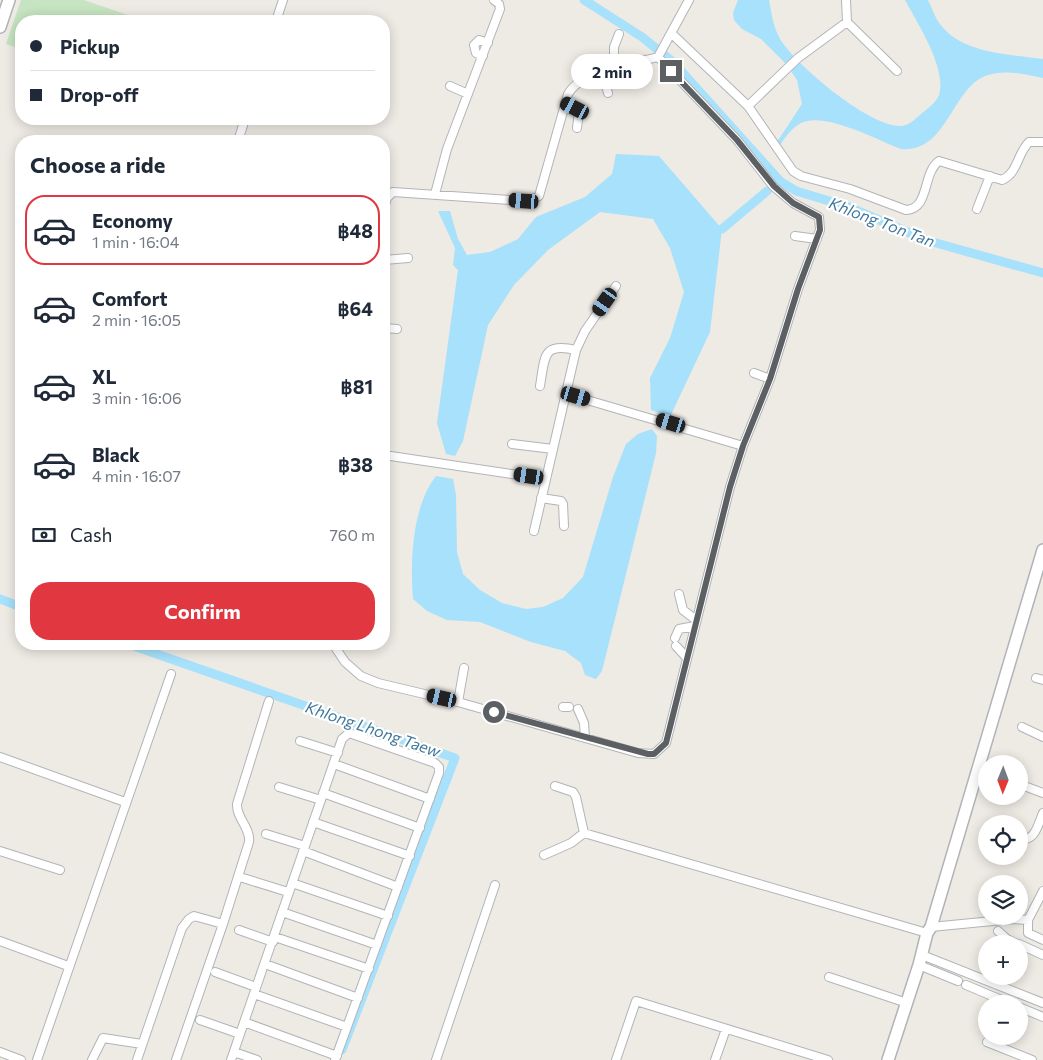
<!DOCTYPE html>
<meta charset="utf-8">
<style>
body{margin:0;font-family:Commissioner,sans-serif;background:#f6f6f7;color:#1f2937;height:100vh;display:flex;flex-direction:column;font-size:19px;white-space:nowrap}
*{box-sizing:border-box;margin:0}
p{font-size:16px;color:#747a83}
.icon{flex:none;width:28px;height:28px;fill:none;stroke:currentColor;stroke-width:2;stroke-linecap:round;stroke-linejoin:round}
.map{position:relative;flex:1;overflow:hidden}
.panel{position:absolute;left:15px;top:135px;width:375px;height:515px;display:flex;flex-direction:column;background:#fff;border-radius:20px;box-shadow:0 2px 12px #0003}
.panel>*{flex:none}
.banner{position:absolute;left:15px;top:15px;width:375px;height:110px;border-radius:20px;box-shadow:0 2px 12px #0003;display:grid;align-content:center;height:110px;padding:0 15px;background:#fff}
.needle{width:32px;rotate:181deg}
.tools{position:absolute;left:978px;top:755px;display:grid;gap:10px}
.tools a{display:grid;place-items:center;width:50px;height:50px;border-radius:50%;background:#fff;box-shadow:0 2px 12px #0003;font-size:25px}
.end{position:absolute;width:22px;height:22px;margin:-11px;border:6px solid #5c6063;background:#fff;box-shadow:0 0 0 2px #fff}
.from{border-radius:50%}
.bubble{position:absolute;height:35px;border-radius:18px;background:#fff;box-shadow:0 2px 12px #0003;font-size:16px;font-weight:700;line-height:35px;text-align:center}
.car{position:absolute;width:15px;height:30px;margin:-15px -8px;border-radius:6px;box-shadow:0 0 4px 1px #0007;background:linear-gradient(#222 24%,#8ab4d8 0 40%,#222 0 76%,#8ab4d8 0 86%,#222 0)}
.banner b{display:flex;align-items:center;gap:18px;height:48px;font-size:19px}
.banner b+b{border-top:1px solid #e0e1e3}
.banner i{width:12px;height:12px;background:#1f2937}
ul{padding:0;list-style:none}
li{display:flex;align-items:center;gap:15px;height:70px;margin:0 10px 8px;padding:0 5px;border:2px solid transparent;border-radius:20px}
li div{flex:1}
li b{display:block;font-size:19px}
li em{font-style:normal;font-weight:700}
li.selected{border-color:#e03740}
li>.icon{width:45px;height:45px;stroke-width:1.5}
h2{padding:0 15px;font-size:22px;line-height:60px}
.pay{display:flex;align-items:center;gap:12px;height:55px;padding:0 15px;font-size:19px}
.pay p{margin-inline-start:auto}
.primary-button{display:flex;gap:10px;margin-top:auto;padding:10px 15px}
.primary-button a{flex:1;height:58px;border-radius:20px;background:#e03740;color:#fff;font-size:20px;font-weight:700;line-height:58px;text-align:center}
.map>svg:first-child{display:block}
</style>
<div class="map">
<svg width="1043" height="1060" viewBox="0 0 1043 1060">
<rect width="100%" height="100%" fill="#eeeae4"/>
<path fill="#c6e4c1" d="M21,0H84L145,21H21V49L6,44Z"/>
<path fill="#a7e1fb" d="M738,0H769C772,16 774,33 785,46C804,71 866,123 898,126C908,127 914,120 921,114C928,108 939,101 940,91C944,64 918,24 905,0H928C932,8 935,18 940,24C962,54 1009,54 1043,59V78C1024,74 1004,69 985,76C951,90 947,153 901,149C878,140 824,111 801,123C792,128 786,136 780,145L777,142L802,104L797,80L787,65L761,39L742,29L734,20L733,13Z
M616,154L659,156L722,229L710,332L670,417L651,410L650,378L670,338L684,292L670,248L653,219L600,212L548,250L514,285L488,325L463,441L455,456L446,454L437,423L458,270L453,265L455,248L438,211H450L458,239L467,255L490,252L518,239L536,217L585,197L612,174Z
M652,429L657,436L656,453L602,671L596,679L585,675L581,663L565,651L531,642L480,622L447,620L427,611L413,599C410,561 412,507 436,476L453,479L456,495L457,552L463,574L480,590L502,603L526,609L543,607L563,598L583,577L613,477L626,444L638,434Z"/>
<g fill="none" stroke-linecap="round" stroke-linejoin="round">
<path stroke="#a7e1fb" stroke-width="9" d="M584,0L642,37L673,62L780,181L796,191L846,206L929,241L1043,273
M722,229L767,191
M0,599L21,607
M128,644L455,758L342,1050"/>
<defs>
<path id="street" d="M846,0L847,22L897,71
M276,21L283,0
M671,33L748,106L793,171L801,176L850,189L906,210C930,209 922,173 939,161L1002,180C1018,173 1017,154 1029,142H1043
M483,56L476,53L474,45L479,40L488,43
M614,68V47L619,34
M602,71L608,93
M450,86L468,94
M565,103L579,112L577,128
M748,106L798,58L847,22
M238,141L245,119
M435,194L447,149L500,9L499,4L494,0
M384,208L387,198L393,192L524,201L531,200L539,196L568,94C583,69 631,64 658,57L689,0
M977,209L990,176
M795,236L817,239
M384,260L408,258
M384,328L397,329
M754,373L770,379
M540,386C545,357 542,342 576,350
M567,394L743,446
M512,444L553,449
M384,455L545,479
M541,498L561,501L563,504L564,526
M534,531L576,350L585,331L616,286
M679,594L683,610L696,620
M675,638L679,629L695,626
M333,644L345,662L361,676L378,683L458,702L638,753L654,754L666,743L730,487L743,446L770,379L798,289L820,230L819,217L793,203L773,186L737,140L658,57
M676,646L687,658
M1036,678L1043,680
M458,702L464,668
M563,707H569
M578,709L584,723L585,738
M1022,727L1043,737
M300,741L338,753
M0,757L125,802
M334,764L430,799
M1019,784L1043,793
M555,786L573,792L576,797L584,833L927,933
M279,787L321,800
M323,793L420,828
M313,822L410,856
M266,834L305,846
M1019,840C1036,840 1037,827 1043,813
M0,851L60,870
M303,851L398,887
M544,855L571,843L584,833
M243,878L288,892
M292,883L388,916
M1043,891L1028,920V933L1043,940
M282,912L377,945
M931,927L1013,919L1028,920
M239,930L273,942
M998,931L1007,939L1017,944
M275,937L369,969
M0,941L68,966
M1019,944L1043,955
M922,955L1043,1003
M265,964L358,998
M919,965L958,981
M215,972L256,987
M829,977L907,1003
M966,985L1011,1004
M254,994L347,1027
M1019,1007L1043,1017
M200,1020L240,1034
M244,1022L337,1056
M987,1042L1032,1060
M0,1052L21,1060
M234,1052L257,1060
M37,1060L171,674
M92,1060L103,1038L142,1044
M137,1060L182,928L189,919L194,916L223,924
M176,1060L223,924L249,842C251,828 236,818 237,804L269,701
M231,1060L342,739L349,733L435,763L439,767V773L335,1060
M436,1060L495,885
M616,1060L636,1001L828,1060
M715,1060L726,1029"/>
<path id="secondary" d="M0,27L9,0
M888,1060L919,965L927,933L931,927L1043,550"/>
</defs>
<use href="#street" stroke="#b1b5b8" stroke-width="10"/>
<use href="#secondary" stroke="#b0b4b8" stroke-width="14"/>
<use href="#street" stroke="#fff" stroke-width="8"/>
<use href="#secondary" stroke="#fff" stroke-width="11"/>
</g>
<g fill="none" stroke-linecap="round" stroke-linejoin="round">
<path stroke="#5c6063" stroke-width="6" d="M494,712L648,754H654L666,743L730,487L743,446L770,379L798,289L820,230L819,217L793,203L774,186L737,140L671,71"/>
</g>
<g text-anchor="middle" stroke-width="4.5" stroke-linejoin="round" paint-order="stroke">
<g font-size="16" font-style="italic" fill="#3f779b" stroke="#fff">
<text transform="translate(882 222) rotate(21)" y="6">Khlong Ton Tan</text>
<text transform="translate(373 729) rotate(19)" y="6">Khlong Lhong Taew</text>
</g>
</g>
</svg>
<div class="tools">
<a><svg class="needle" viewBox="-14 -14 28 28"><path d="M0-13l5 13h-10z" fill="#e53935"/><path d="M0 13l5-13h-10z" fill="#747a83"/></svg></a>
<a><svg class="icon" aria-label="locate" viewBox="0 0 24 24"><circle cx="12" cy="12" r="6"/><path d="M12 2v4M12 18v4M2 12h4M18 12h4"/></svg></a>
<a><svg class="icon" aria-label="layers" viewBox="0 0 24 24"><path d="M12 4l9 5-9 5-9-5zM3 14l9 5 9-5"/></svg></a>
<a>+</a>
<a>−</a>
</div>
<i class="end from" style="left:494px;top:712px"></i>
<i class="end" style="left:671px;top:71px"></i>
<div class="bubble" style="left:571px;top:54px;width:82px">2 min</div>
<i class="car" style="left:575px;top:108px;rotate:297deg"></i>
<i class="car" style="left:524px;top:201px;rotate:274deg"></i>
<i class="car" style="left:605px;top:302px;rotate:215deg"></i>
<i class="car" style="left:576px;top:396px;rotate:106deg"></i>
<i class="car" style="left:671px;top:423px;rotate:287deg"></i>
<i class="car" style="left:529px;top:476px;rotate:279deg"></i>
<i class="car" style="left:442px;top:698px;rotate:283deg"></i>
<div class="banner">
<b><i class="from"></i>Pickup</b>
<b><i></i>Drop-off</b>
</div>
<section class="panel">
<h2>Choose a ride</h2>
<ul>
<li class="selected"><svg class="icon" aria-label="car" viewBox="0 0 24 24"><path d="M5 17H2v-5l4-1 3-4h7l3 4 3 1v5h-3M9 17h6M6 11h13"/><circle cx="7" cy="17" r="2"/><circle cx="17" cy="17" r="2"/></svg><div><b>Economy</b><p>1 min · 16:04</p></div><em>฿48</em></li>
<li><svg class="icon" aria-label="car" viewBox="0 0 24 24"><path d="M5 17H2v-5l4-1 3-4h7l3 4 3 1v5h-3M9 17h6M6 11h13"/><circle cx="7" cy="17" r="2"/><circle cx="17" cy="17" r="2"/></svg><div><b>Comfort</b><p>2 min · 16:05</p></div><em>฿64</em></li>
<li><svg class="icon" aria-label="car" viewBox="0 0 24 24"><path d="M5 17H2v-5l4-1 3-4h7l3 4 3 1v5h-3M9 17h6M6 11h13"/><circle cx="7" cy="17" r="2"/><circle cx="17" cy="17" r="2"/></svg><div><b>XL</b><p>3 min · 16:06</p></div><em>฿81</em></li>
<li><svg class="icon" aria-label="car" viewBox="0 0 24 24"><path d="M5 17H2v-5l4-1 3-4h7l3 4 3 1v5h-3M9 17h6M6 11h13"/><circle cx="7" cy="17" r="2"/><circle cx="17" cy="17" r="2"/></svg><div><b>Black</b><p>4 min · 16:07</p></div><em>฿38</em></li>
</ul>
<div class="pay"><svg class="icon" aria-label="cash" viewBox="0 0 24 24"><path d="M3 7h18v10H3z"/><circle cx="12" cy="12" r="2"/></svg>Cash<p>760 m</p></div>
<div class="primary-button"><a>Confirm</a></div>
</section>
</div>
